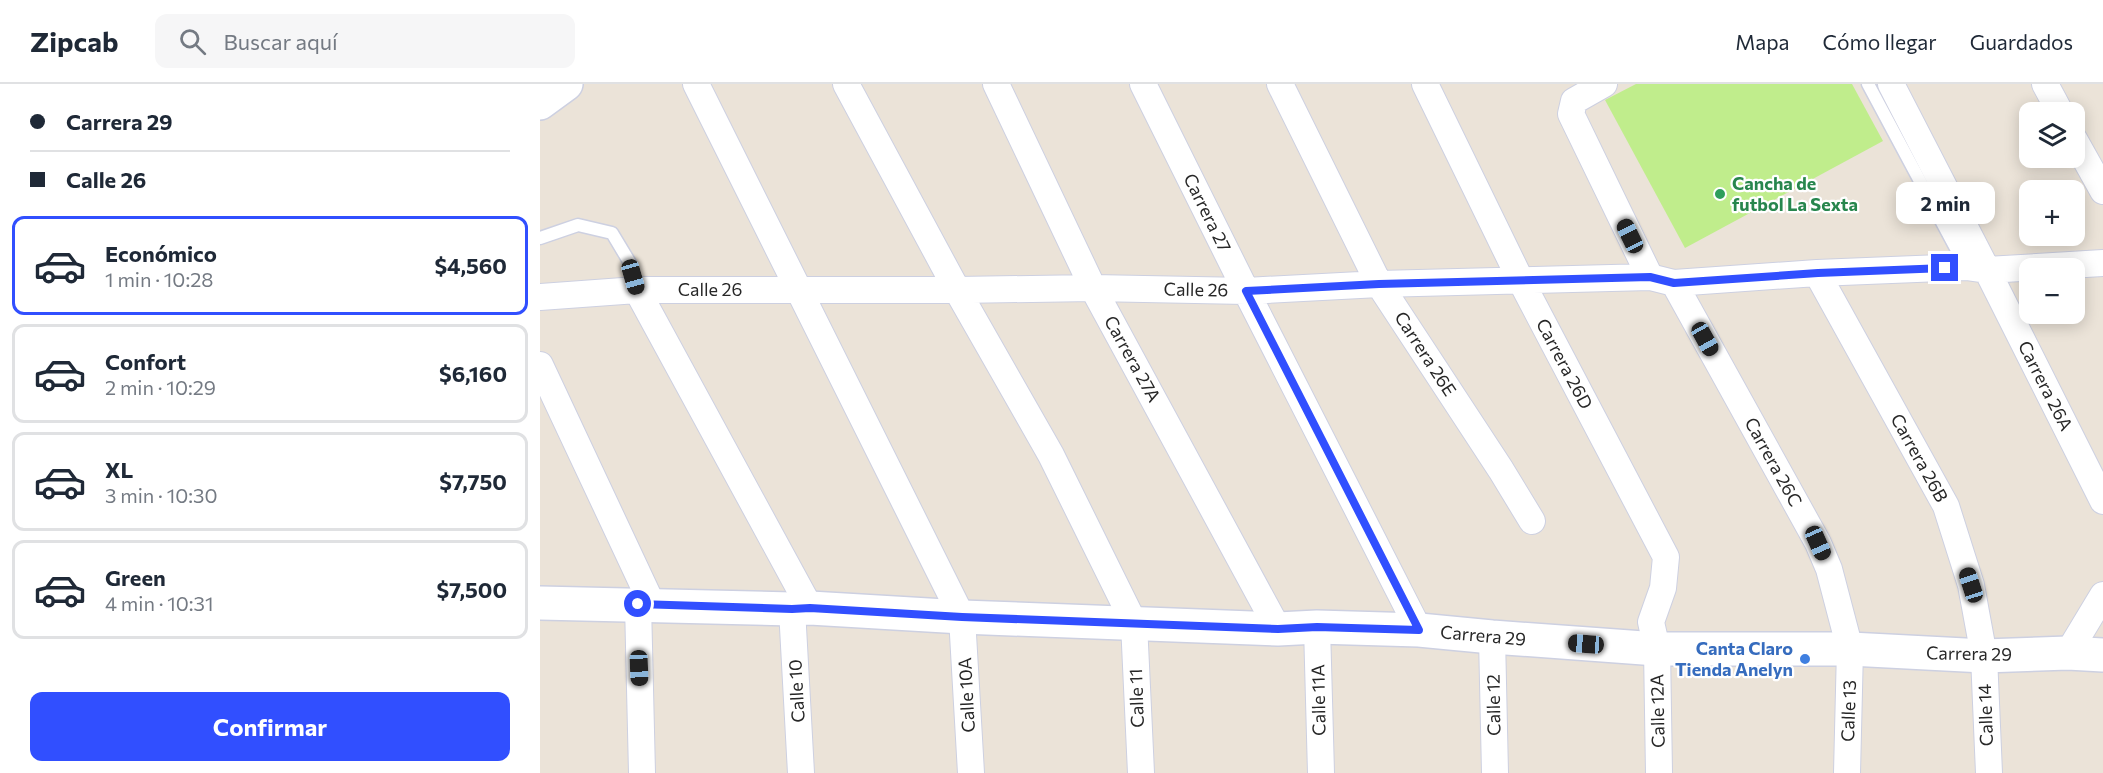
<!DOCTYPE html>
<html lang="es">
<meta charset="utf-8">
<style>
body{margin:0;font-family:Commissioner,sans-serif;background:#f6f6f7;color:#1f2937;height:100vh;display:flex;flex-direction:column;font-size:22px;white-space:nowrap}
*{box-sizing:border-box;margin:0}
p{font-size:20px;color:#747a83}
.icon{flex:none;width:33px;height:33px;fill:none;stroke:currentColor;stroke-width:2;stroke-linecap:round;stroke-linejoin:round}
.map{position:relative;flex:1;overflow:hidden}
.panel{display:flex;flex-direction:column;background:#fff;width:540px}
.panel>*{flex:none}
.guide{display:grid;align-content:center;height:132px;padding:0 30px;background:#fff}
.tools{position:absolute;left:1479px;top:18px;display:grid;gap:12px}
.tools a{display:grid;place-items:center;width:66px;height:66px;border-radius:12px;background:#fff;box-shadow:0 3px 15px #0003;font-size:30px}
.end{position:absolute;width:27px;height:27px;margin:-14px;border:8px solid #314fff;background:#fff;box-shadow:0 0 0 3px #fff}
.from{border-radius:50%}
.bubble{position:absolute;height:42px;border-radius:12px;background:#fff;box-shadow:0 3px 15px #0003;font-size:20px;font-weight:700;line-height:42px;text-align:center}
.car{position:absolute;width:18px;height:36px;margin:-18px -9px;border-radius:8px;box-shadow:0 0 4px 2px #0007;background:linear-gradient(#222 24%,#8ab4d8 0 40%,#222 0 76%,#8ab4d8 0 86%,#222 0)}
.guide b{display:flex;align-items:center;gap:21px;height:57px;font-size:22px}
.guide b+b{border-top:2px solid #e0e1e3}
.guide i{width:15px;height:15px;background:#1f2937}
ul{padding:0;list-style:none}
li{display:flex;align-items:center;gap:18px;height:99px;margin:0 12px 9px;padding:0 18px;border:3px solid #e0e1e3;border-radius:12px}
li div{flex:1}
li b{display:block;font-size:22px}
li em{font-style:normal;font-weight:700}
li.current{border-color:#314fff}
li>.icon{width:54px;height:54px;stroke-width:1.5}
.primary-button{display:flex;gap:12px;margin-top:auto;padding:12px 30px}
.primary-button a{flex:1;height:69px;border-radius:12px;background:#314fff;color:#fff;font-size:24px;font-weight:700;line-height:69px;text-align:center}
header{display:flex;align-items:center;gap:36px;box-sizing:border-box;height:84px;padding:0 30px;background:#fff;border-bottom:2px solid #e0e1e3}
header strong{font-size:28px}
nav{display:flex;gap:33px;margin-inline-start:auto;font-size:21px}
.search{width:420px;height:54px;background:#f6f6f7;display:flex;align-items:center;gap:15px;box-sizing:border-box;padding:0 21px;border-radius:12px;color:#747a83;font-size:22px}
main{display:flex;flex:1;min-height:0}
.map>svg:first-child{display:block}
</style>
<header>
<strong>Zipcab</strong>
<div class="search"><svg class="icon" aria-label="search" viewBox="0 0 24 24"><circle cx="10" cy="10" r="6"/><path d="M15 15l6 6"/></svg>Buscar aquí</div>
<nav><a>Mapa</a><a>Cómo llegar</a><a>Guardados</a></nav>
</header>
<main>
<section class="panel">
<div class="guide">
<b><i class="from"></i>Carrera 29</b>
<b><i></i>Calle 26</b>
</div>
<ul>
<li class="current"><svg class="icon" aria-label="car" viewBox="0 0 24 24"><path d="M5 17H2v-5l4-1 3-4h7l3 4 3 1v5h-3M9 17h6M6 11h13"/><circle cx="7" cy="17" r="2"/><circle cx="17" cy="17" r="2"/></svg><div><b>Económico</b><p>1 min · 10:28</p></div><em>$4,560</em></li>
<li><svg class="icon" aria-label="car" viewBox="0 0 24 24"><path d="M5 17H2v-5l4-1 3-4h7l3 4 3 1v5h-3M9 17h6M6 11h13"/><circle cx="7" cy="17" r="2"/><circle cx="17" cy="17" r="2"/></svg><div><b>Confort</b><p>2 min · 10:29</p></div><em>$6,160</em></li>
<li><svg class="icon" aria-label="car" viewBox="0 0 24 24"><path d="M5 17H2v-5l4-1 3-4h7l3 4 3 1v5h-3M9 17h6M6 11h13"/><circle cx="7" cy="17" r="2"/><circle cx="17" cy="17" r="2"/></svg><div><b>XL</b><p>3 min · 10:30</p></div><em>$7,750</em></li>
<li><svg class="icon" aria-label="car" viewBox="0 0 24 24"><path d="M5 17H2v-5l4-1 3-4h7l3 4 3 1v5h-3M9 17h6M6 11h13"/><circle cx="7" cy="17" r="2"/><circle cx="17" cy="17" r="2"/></svg><div><b>Green</b><p>4 min · 10:31</p></div><em>$7,500</em></li>
</ul>
<div class="primary-button"><a>Confirmar</a></div>
</section>
<div class="map">
<svg width="1563" height="689" viewBox="0 0 1563 689">
<rect width="100%" height="100%" fill="#ebe3d8"/>
<path fill="#c0ed8c" d="M1096,0H1312L1343,57L1145,164L1065,16Z"/>
<g fill="none" stroke-linecap="round" stroke-linejoin="round">
<defs>
<path id="lane" d="M1328,0L1426,183
M0,154L38,141L72,149L90,179L97,206"/>
<path id="street" d="M156,0L422,533L431,689
M306,0L417,206L511,371L594,539L601,689
M456,0L553,204L738,545
M603,0L706,207L879,546
M740,0L839,200L961,386L992,437
M885,0L981,197L1126,473L1123,504L1111,538L1117,565L1119,689
M1064,0L1034,17L1031,30L1110,193
M1351,0L1447,186L1563,417
M1505,0L1520,28
M1534,55L1563,107
M1277,189L1406,422L1431,501L1444,572L1449,689
M1134,199L1278,459L1289,485L1310,565L1307,689
M97,206L270,524
M0,213L97,206H417L553,204L706,207L839,200L1110,193L1134,199L1277,189L1426,183L1447,186L1563,179
M0,281L112,520
M98,520L102,689
M252,525L261,689
M777,543L781,689
M952,553L955,689
M1528,569L1563,511"/>
<path id="secondary" d="M0,19L26,0
M0,519L252,525L270,524L422,533L738,545L777,543L879,546L952,553L1117,565H1310L1444,572L1528,569L1563,571"/>
</defs>
<use href="#lane" stroke="#cdd0e1" stroke-width="15"/>
<use href="#street" stroke="#cdd0e1" stroke-width="28"/>
<use href="#secondary" stroke="#cdd0e1" stroke-width="36"/>
<use href="#lane" stroke="#fff" stroke-width="12"/>
<use href="#street" stroke="#fff" stroke-width="26"/>
<use href="#secondary" stroke="#fff" stroke-width="33"/>
</g>
<g fill="none" stroke-linecap="round" stroke-linejoin="round">
<path stroke="#314fff" stroke-width="8" d="M98,520L252,525L270,524L422,533L738,545L777,543L879,546L706,207L839,200L1110,193L1134,199L1278,189L1405,184"/>
</g>
<circle fill="#2e9e5b" stroke="#fff" stroke-width="2" cx="1180" cy="110" r="6"/>
<circle fill="#3f7fe0" stroke="#fff" stroke-width="2" cx="1265" cy="575" r="6"/>
<g text-anchor="middle" stroke-width="4.5" stroke-linejoin="round" paint-order="stroke">
<g font-size="18" font-weight="bold" fill="#27864d" stroke="#fff" text-anchor="start">
<text x="1192" y="106">Cancha de<tspan x="1192" dy="21">futbol La Sexta</tspan></text>
</g>
<g font-size="18" fill="#272727" stroke="#fff">
<text transform="translate(667 129) rotate(64)" y="6">Carrera 27</text>
<text x="170" y="212">Calle 26</text>
<text transform="translate(656 206) rotate(1)" y="6">Calle 26</text>
<text transform="translate(885 270) rotate(57)" y="6">Carrera 26E</text>
<text transform="translate(592 275) rotate(61)" y="6">Carrera 27A</text>
<text transform="translate(1024 280) rotate(62)" y="6">Carrera 26D</text>
<text transform="translate(1505 302) rotate(63)" y="6">Carrera 26A</text>
<text transform="translate(1379 374) rotate(61)" y="6">Carrera 26B</text>
<text transform="translate(1233 378) rotate(61)" y="6">Carrera 26C</text>
<text transform="translate(943 552) rotate(5)" y="6">Carrera 29</text>
<text transform="translate(1429 570) rotate(1)" y="6">Carrera 29</text>
<text transform="translate(257 607) rotate(-93)" y="6">Calle 10</text>
<text transform="translate(427 611) rotate(-93)" y="6">Calle 10A</text>
<text transform="translate(597 614) rotate(-92)" y="6">Calle 11</text>
<text transform="translate(779 616) rotate(-91)" y="6">Calle 11A</text>
<text transform="translate(954 621) rotate(-91)" y="6">Calle 12</text>
<text transform="translate(1118 627) rotate(-91)" y="6">Calle 12A</text>
<text transform="translate(1309 627) rotate(-88)" y="6">Calle 13</text>
<text transform="translate(1446 631) rotate(-92)" y="6">Calle 14</text>
</g>
<g font-size="18" font-weight="bold" fill="#366cbe" stroke="#fff" text-anchor="end">
<text x="1253" y="571">Canta Claro<tspan x="1253" dy="21">Tienda Anelyn</tspan></text>
</g>
</g>
</svg>
<div class="tools">
<a><svg class="icon" aria-label="layers" viewBox="0 0 24 24"><path d="M12 4l9 5-9 5-9-5zM3 14l9 5 9-5"/></svg></a>
<a>+</a>
<a>−</a>
</div>
<i class="end from" style="left:98px;top:520px"></i>
<i class="end" style="left:1405px;top:184px"></i>
<div class="bubble" style="left:1356px;top:98px;width:99px">2 min</div>
<i class="car" style="left:1090px;top:152px;rotate:334deg"></i>
<i class="car" style="left:93px;top:193px;rotate:164deg"></i>
<i class="car" style="left:1165px;top:255px;rotate:151deg"></i>
<i class="car" style="left:1278px;top:459px;rotate:156deg"></i>
<i class="car" style="left:1431px;top:501px;rotate:342deg"></i>
<i class="car" style="left:1046px;top:560px;rotate:274deg"></i>
<i class="car" style="left:99px;top:584px;rotate:178deg"></i>
</div>
</main>
